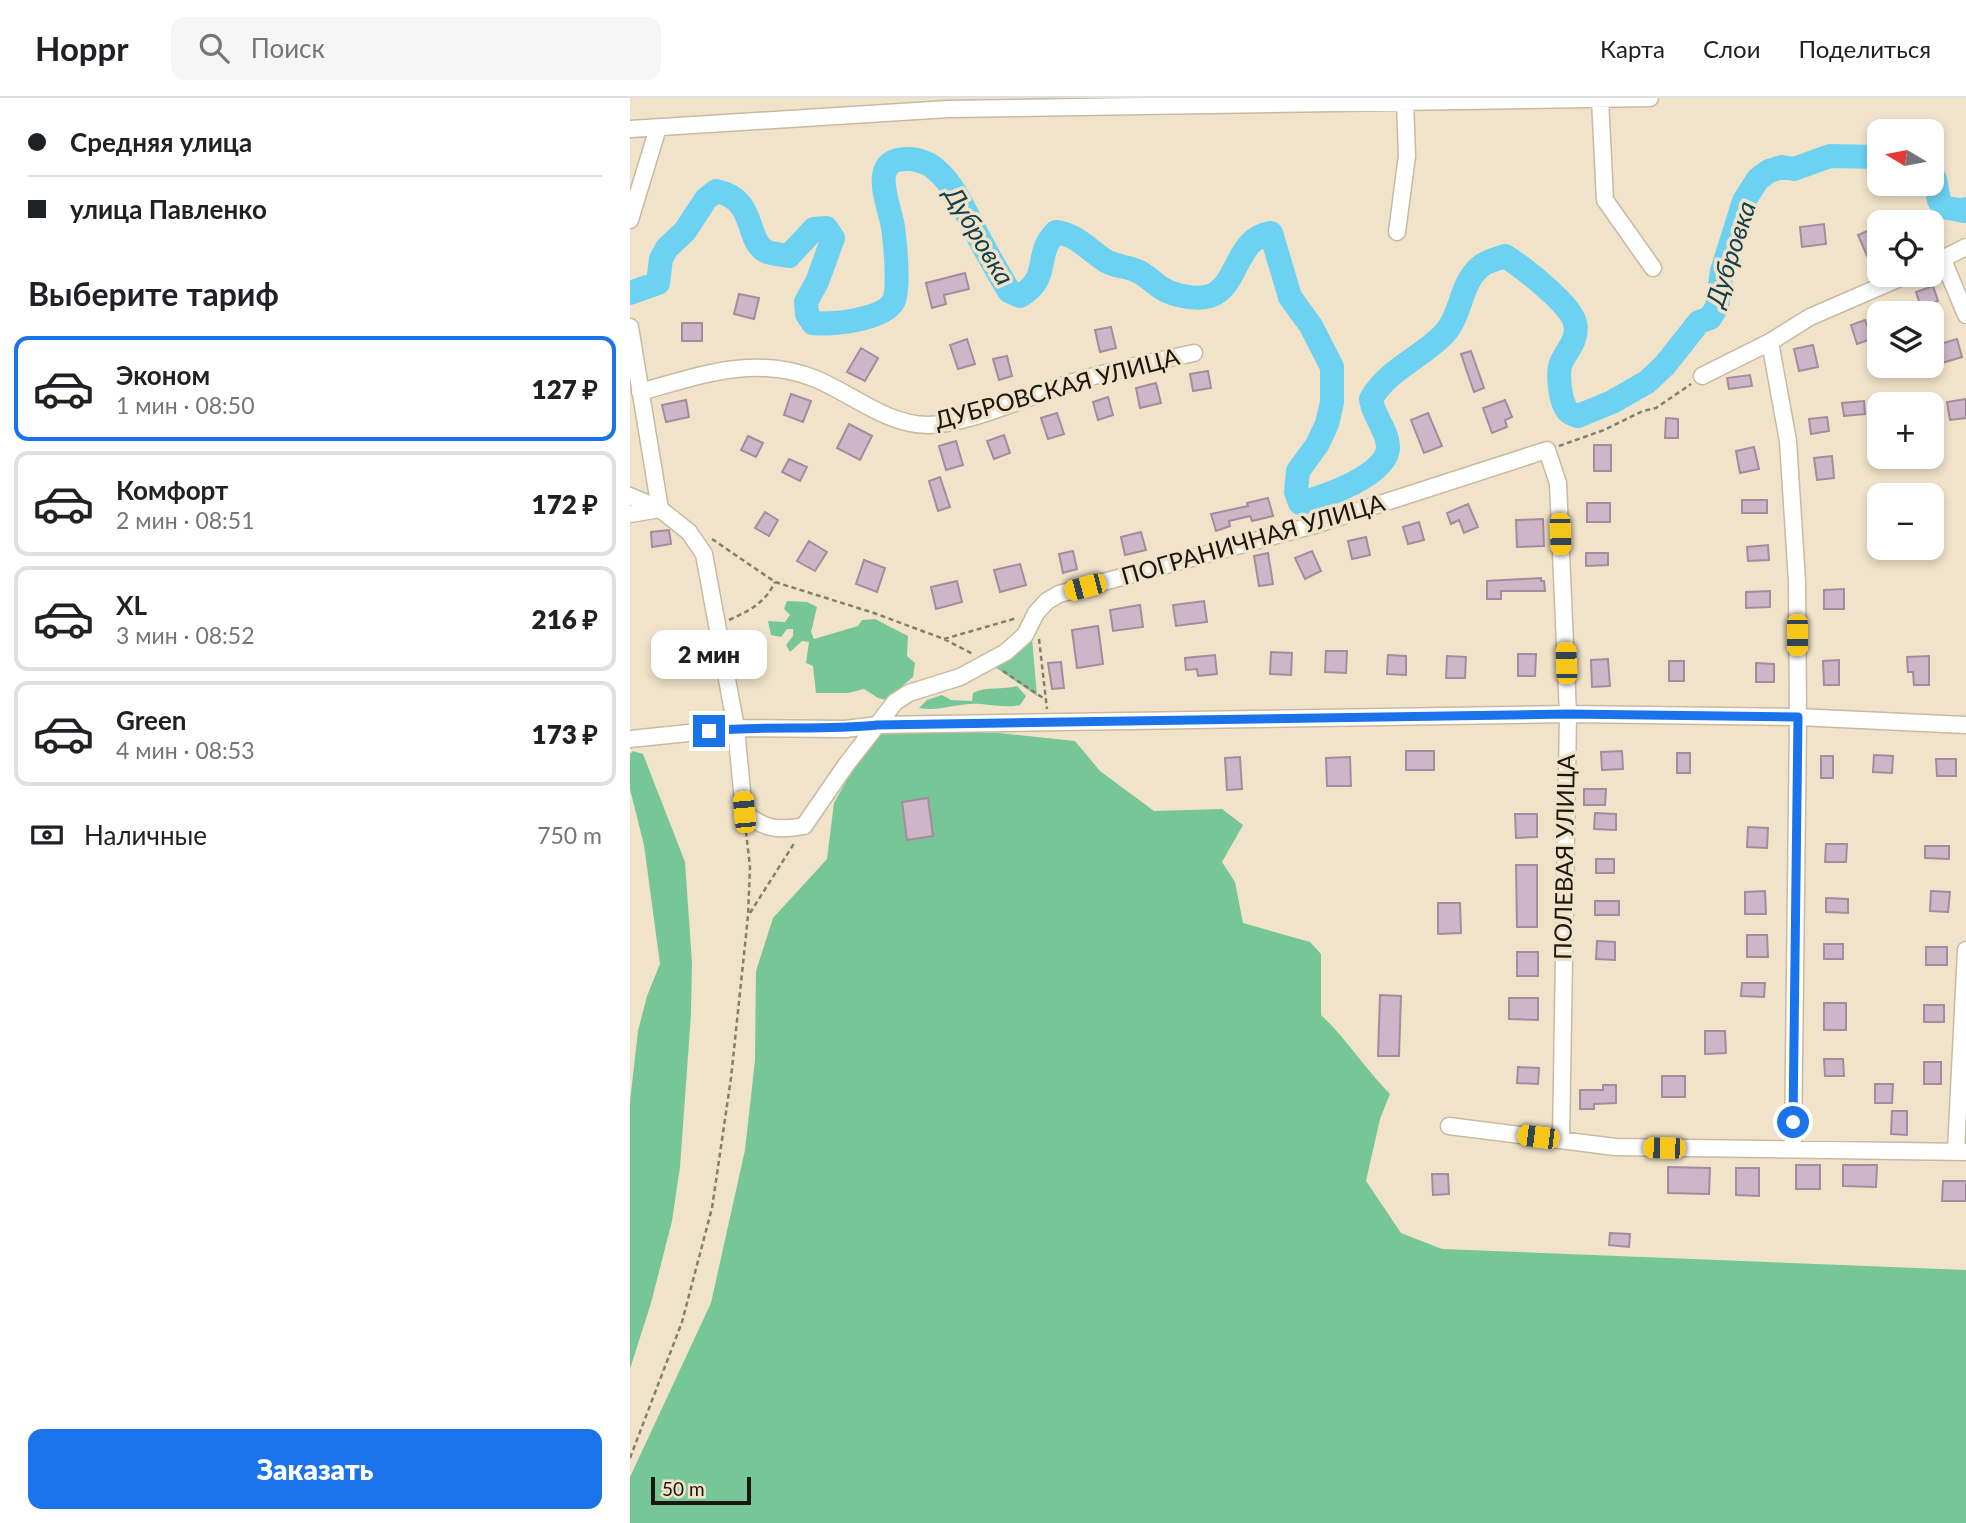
<!DOCTYPE html>
<html lang="ru">
<meta charset="utf-8">
<style>
body{margin:0;font-family:Lato,sans-serif;background:#f6f6f6;color:#202124;height:100vh;display:flex;flex-direction:column;font-size:26px;white-space:nowrap}
*{box-sizing:border-box;margin:0}
p{font-size:23px;color:#757577}
.icon{flex:none;width:38px;height:38px;fill:none;stroke:currentColor;stroke-width:2;stroke-linecap:round;stroke-linejoin:round}
.map{position:relative;flex:1;overflow:hidden}
.panel{display:flex;flex-direction:column;background:#fff;width:630px}
.panel>*{flex:none}
.guide{display:grid;align-content:center;height:154px;padding:0 28px;background:#fff}
.needle{width:46px;rotate:280deg}
.tools{position:absolute;left:1237px;top:21px;display:grid;gap:14px}
.tools a{display:grid;place-items:center;width:77px;height:77px;border-radius:14px;background:#fff;box-shadow:0 4px 10px #0003;font-size:35px}
.scale{position:absolute;left:21px;bottom:18px;width:100px;box-sizing:border-box;padding-left:7px;border:4px solid #1c170e;border-top:0;font-size:19px;line-height:24px;white-space:nowrap;color:#1c170e;-webkit-text-stroke:5px #f1e3c9;paint-order:stroke}
.end{position:absolute;width:32px;height:32px;margin:-16px;border:9px solid #1a73e8;background:#fff;box-shadow:0 0 0 4px #fff}
.from{border-radius:50%}
.bubble{position:absolute;height:49px;border-radius:14px;background:#fff;box-shadow:0 4px 10px #0003;font-size:23px;font-weight:800;line-height:49px;text-align:center}
.car{position:absolute;width:21px;height:42px;margin:-21px -10px;border-radius:9px;box-shadow:0 0 5px 2px #0007;background:linear-gradient(#f5c518 24%,#345 0 40%,#f5c518 0 76%,#345 0 86%,#f5c518 0)}
.guide b{display:flex;align-items:center;gap:24px;height:66px;font-size:26px}
.guide b+b{border-top:2px solid #e0e0e0}
.guide i{width:18px;height:18px;background:#202124}
ul{padding:0;list-style:none}
li{display:flex;align-items:center;gap:21px;height:105px;margin:0 14px 10px;padding:0 14px;border:4px solid #e0e0e0;border-radius:14px}
li div{flex:1}
li b{display:block;font-size:26px}
li em{font-style:normal;font-weight:800}
li.selected{border-color:#1a73e8}
li>.icon{width:63px;height:63px;stroke-width:1.5}
h2{padding:0 28px;font-size:32px;line-height:84px}
.pay{display:flex;align-items:center;gap:18px;height:77px;padding:0 28px;font-size:26px}
.pay p{margin-inline-start:auto}
.primary-button{display:flex;gap:14px;margin-top:auto;padding:14px 28px}
.primary-button a{flex:1;height:80px;border-radius:14px;background:#1a73e8;color:#fff;font-size:28px;font-weight:800;line-height:80px;text-align:center}
header{display:flex;align-items:center;gap:42px;box-sizing:border-box;height:98px;padding:0 35px;background:#fff;border-bottom:2px solid #e0e0e0}
header strong{font-size:33px}
nav{display:flex;gap:38px;margin-inline-start:auto;font-size:24px}
.search{width:490px;height:63px;background:#f6f6f6;display:flex;align-items:center;gap:18px;box-sizing:border-box;padding:0 24px;border-radius:14px;color:#757577;font-size:26px}
main{display:flex;flex:1;min-height:0}
.map>svg:first-child{display:block}
</style>
<header>
<strong>Hoppr</strong>
<div class="search"><svg class="icon" aria-label="search" viewBox="0 0 24 24"><circle cx="10" cy="10" r="6"/><path d="M15 15l6 6"/></svg>Поиск</div>
<nav><a>Карта</a><a>Слои</a><a>Поделиться</a></nav>
</header>
<main>
<section class="panel">
<div class="guide">
<b><i class="from"></i>Средняя улица</b>
<b><i></i>улица Павленко</b>
</div>
<h2>Выберите тариф</h2>
<ul>
<li class="selected"><svg class="icon" aria-label="car" viewBox="0 0 24 24"><path d="M5 17H2v-5l4-1 3-4h7l3 4 3 1v5h-3M9 17h6M6 11h13"/><circle cx="7" cy="17" r="2"/><circle cx="17" cy="17" r="2"/></svg><div><b>Эконом</b><p>1 мин · 08:50</p></div><em>127 ₽</em></li>
<li><svg class="icon" aria-label="car" viewBox="0 0 24 24"><path d="M5 17H2v-5l4-1 3-4h7l3 4 3 1v5h-3M9 17h6M6 11h13"/><circle cx="7" cy="17" r="2"/><circle cx="17" cy="17" r="2"/></svg><div><b>Комфорт</b><p>2 мин · 08:51</p></div><em>172 ₽</em></li>
<li><svg class="icon" aria-label="car" viewBox="0 0 24 24"><path d="M5 17H2v-5l4-1 3-4h7l3 4 3 1v5h-3M9 17h6M6 11h13"/><circle cx="7" cy="17" r="2"/><circle cx="17" cy="17" r="2"/></svg><div><b>XL</b><p>3 мин · 08:52</p></div><em>216 ₽</em></li>
<li><svg class="icon" aria-label="car" viewBox="0 0 24 24"><path d="M5 17H2v-5l4-1 3-4h7l3 4 3 1v5h-3M9 17h6M6 11h13"/><circle cx="7" cy="17" r="2"/><circle cx="17" cy="17" r="2"/></svg><div><b>Green</b><p>4 мин · 08:53</p></div><em>173 ₽</em></li>
</ul>
<div class="pay"><svg class="icon" aria-label="cash" viewBox="0 0 24 24"><path d="M3 7h18v10H3z"/><circle cx="12" cy="12" r="2"/></svg>Наличные<p>750 m</p></div>
<div class="primary-button"><a>Заказать</a></div>
</section>
<div class="map">
<svg width="1336" height="1425" viewBox="0 0 1336 1425">
<rect width="100%" height="100%" fill="#f1e3c9"/>
<path fill="#7ec99c" d="M402,540L407,598L365,569Z"/>
<path fill="#77c697" d="M157,503L177,504L187,509L181,534L184,541L228,528L232,522L245,521L278,538L277,558L285,565L283,579L256,602L248,600L234,591L218,595H186L183,568L176,565L179,544L172,543L160,554L156,547L163,538V531H157L151,539L141,537L138,523L155,524L160,517L154,511Z
M387,588L396,598L390,607C376,610 364,607 351,606C329,604 310,614 289,610L297,602L312,597L321,602L342,603L343,595C357,588 372,592 387,588Z
M250,632L368,635L445,643L470,673L524,713L592,711L613,727L592,764L605,784L613,825L680,844L691,856V917C717,941 735,971 760,996L750,1021L736,1083L771,1135L812,1151L1336,1172V1425H0V1379L81,1205L115,1052L125,962L126,873L143,820L197,761L204,705L235,649Z
M3,653L13,656L55,764L62,865L61,916L50,1069L42,1123L21,1205L0,1271V1004L8,933L17,898L30,866L14,747L0,691V656Z"/>
<g fill="none" stroke-linecap="round" stroke-linejoin="round">
<path stroke="#6dd2f2" stroke-width="24" d="M1302,78L1305,81L1309,102L1313,109L1334,113L1336,111
M0,195L28,185L31,161L37,150L55,133L76,101L86,93C128,101 114,143 137,154C144,156 153,157 159,158L184,131L196,130L203,140L187,184L176,204L177,216L183,225C202,227 252,222 263,204C270,193 265,143 263,129C260,108 236,59 279,61C286,61 299,65 304,70C326,87 337,118 350,142C359,159 369,176 379,193L390,198C422,179 403,157 426,134C446,136 460,153 476,163C486,169 497,168 507,173C517,177 524,186 533,191C545,198 567,202 580,198C609,188 605,140 641,135L660,199L681,228L702,269V304L697,326L687,347L668,373L666,394L670,405C693,400 760,376 758,348C757,331 743,318 741,301C757,272 791,260 814,236C832,217 830,185 850,169C856,163 867,161 875,158C891,168 942,207 945,225C949,241 937,252 931,265C927,275 930,305 938,313C941,316 944,317 948,318L982,304L1017,284L1035,267L1069,224L1080,220L1087,209L1092,173L1114,103L1128,81L1139,73L1152,69L1164,71L1200,58L1250,59"/>
</g>
<path fill="#ceb5c8" stroke="#a48c9e" stroke-width="2" d="M1194,126L1196,146L1172,149L1170,129Z
M1244,130L1250,144V155L1238,160L1228,137Z
M335,175L339,191L314,197L316,206L302,210L296,185Z
M1303,188L1308,203L1291,209L1286,194Z
M109,196L129,200L124,221L104,216Z
M1235,222L1242,241L1227,246L1221,227Z
M52,225H72V243H52Z
M481,229L486,250L470,254L465,232Z
M337,241L345,266L328,271L320,247Z
M1327,241L1332,259L1312,265L1307,247Z
M1183,247L1188,269L1169,273L1164,251Z
M231,250L248,260L235,283L217,274Z
M841,253L854,290L844,294L831,256Z
M377,258L382,278L369,282L363,261Z
M578,273L581,290L563,293L560,276Z
M1120,277L1122,288L1099,291L1097,280Z
M526,285L531,305L510,310L506,290Z
M161,296L181,303L173,324L154,317Z
M478,299L483,317L468,322L463,304Z
M1336,301V320L1320,322L1317,304Z
M56,302L59,319L36,324L32,307Z
M875,302L882,319L875,322L877,329L862,335L853,310Z
M1234,303L1235,316L1214,318L1212,305Z
M427,315L434,336L418,341L411,320Z
M798,315L812,348L794,355L781,322Z
M1197,319L1199,333L1181,336L1179,321Z
M1036,320L1048,321V340H1035Z
M219,326L242,338L230,362L207,350Z
M374,337L380,355L364,361L357,343Z
M118,338L133,345L126,359L111,352Z
M326,343L333,367L316,372L309,348Z
M964,347H981V373H964Z
M1124,349L1129,371L1110,375L1106,353Z
M1202,358L1204,380L1187,382L1184,360Z
M159,361L177,369L170,383L152,374Z
M310,379L320,409L308,413L299,383Z
M638,400L643,418L622,423L620,418L599,423L600,428L586,433L581,416L618,408L617,405Z
M1112,402H1137V415H1112Z
M957,405H980V424H957Z
M838,406L848,429L834,435L829,422L821,426L817,415Z
M135,414L148,422L139,438L125,430Z
M913,421L914,448L887,449L886,422Z
M789,424L794,442L778,446L773,429Z
M39,432L41,446L22,449L21,434Z
M511,434L516,452L495,457L491,439Z
M736,439L740,457L722,461L718,443Z
M179,443L197,454L185,473L167,463Z
M1138,447L1139,462L1118,463L1117,449Z
M443,453L447,471L433,475L429,456Z
M682,453L691,473L675,481L665,460Z
M638,455L643,486L629,488L624,458Z
M956,455H978V467L956,468Z
M234,462L255,470L247,494L226,486Z
M390,466L396,487L370,494L364,472Z
M911,480V483H914L915,493H871V501H857V483Z
M327,483L332,504L306,511L301,489Z
M1214,491V511H1194V492Z
M1140,493V509L1116,510V494Z
M574,503L577,524L546,528L543,507Z
M510,507L513,529L483,533L480,512Z
M468,528L473,566L447,570L442,532Z
M696,553H717L716,575L695,574Z
M641,554L662,555L661,577L640,576Z
M888,556H906L905,578H888Z
M585,557L587,576L568,578L567,571L556,572L555,560Z
M758,557L776,558V577L757,576Z
M817,558L836,559L835,580H816Z
M1299,558V587H1284L1283,574H1278L1277,559Z
M978,561L980,588L962,589L961,562Z
M1209,562V587H1194L1193,563Z
M1039,563H1054V583H1039Z
M431,564L434,590L422,591L418,565Z
M1126,565L1144,566V584H1126Z
M776,653H804V672H776Z
M992,653L993,671L972,672L971,654Z
M1047,655H1060V675H1047Z
M1244,657L1263,658L1262,675L1243,674Z
M1191,658H1203V680H1191Z
M610,659L612,691L597,692L595,660Z
M720,659L721,688H697L696,660Z
M1306,661H1326V678H1307Z
M954,691H976L975,707H954Z
M298,700L303,738L277,742L272,704Z
M965,715L986,716V732L964,731Z
M885,716H907V739L886,740Z
M1118,729L1138,730L1137,750L1117,749Z
M1196,746H1217L1216,764H1195Z
M1295,748H1319V761L1295,760Z
M966,761H984V775H966Z
M886,767H907V829H887Z
M1135,793L1136,816H1115V794Z
M1301,793L1320,794L1318,814L1300,813Z
M1196,800L1218,801V815L1196,814Z
M965,803H989V817H965Z
M808,805H830L831,835L808,836Z
M1117,837H1137L1138,859H1117Z
M967,843L985,844V862L966,861Z
M1194,846H1213V861H1194Z
M1296,849H1317V867H1296Z
M887,854H908V878H887Z
M1112,885H1135L1134,899L1111,898Z
M750,897L771,898L769,958H748Z
M879,900H908V922L879,921Z
M1194,905H1216V932H1194Z
M1294,907H1314V924H1294Z
M1075,933H1095L1096,955L1075,956Z
M1194,961H1213L1214,978H1195Z
M1294,964H1311V986H1294Z
M888,969L909,970L908,986L887,985Z
M1032,978H1055V999H1032Z
M1245,986H1263L1262,1005H1245Z
M973,987H986V1005L964,1006V1011H950V992H973Z
M1262,1013H1277V1037L1261,1036Z
M1166,1067H1190V1091H1166Z
M1213,1067H1247L1246,1089L1213,1088Z
M1038,1069L1080,1070L1079,1096L1038,1095Z
M1106,1070H1129V1098L1106,1097Z
M802,1076H818L819,1096L803,1097Z
M1313,1083H1336V1103H1312Z
M980,1135L1000,1136L999,1149L979,1147Z"/>
<g fill="none" stroke-linecap="round" stroke-linejoin="round">
<defs>
<path id="minor" d="M970,1L975,102L1023,170
M0,31L318,11L1020,0
M0,122L28,30
M767,134L777,58L775,2
M1313,162L1336,217
M1302,166L1336,149
M0,229L30,411L59,434L74,456L106,630L114,714C133,731 149,733 174,728L216,667L265,604L279,595L330,579L376,554L395,537L406,515L417,503L429,496L688,426L917,352L928,385L938,616L931,1042
M1140,244L1158,343L1167,483L1168,619L1163,1051
M1072,278L1140,244L1180,219L1277,177
M10,294C69,278 124,256 186,281C222,296 257,327 298,327C339,326 400,298 440,285C481,272 523,264 564,255
M0,398L30,411
M0,416L30,411
M0,641L106,630L215,631L248,627L938,616L1168,619L1336,627
M819,1028L985,1049L1336,1054
M1326,1053L1336,852"/>
</defs>
<use href="#minor" stroke="#c8baa1" stroke-width="19"/>
<path stroke="#867d6b" stroke-width="2.5" stroke-dasharray="5 3.5" stroke-linecap="butt" d="M929,348L974,332L1013,313L1026,310L1061,286
M82,441L145,484L244,515L314,541L343,556
M99,522C119,513 135,505 145,484
M314,541L387,520
M409,541L417,611
M373,573L416,602
M120,815L165,744
M0,1360L52,1224L82,1110L101,980L118,818L120,769L116,734"/>
<use href="#minor" stroke="#fff" stroke-width="16"/>
</g>
<g fill="none" stroke-linecap="round" stroke-linejoin="round">
<path stroke="#1a73e8" stroke-width="9" d="M79,633C135,627 192,633 247,627L938,616L1168,619L1163,1024"/>
</g>
<g text-anchor="middle" stroke-width="7" stroke-linejoin="round" paint-order="stroke">
<g font-size="24" fill="#1c170e" stroke="#f1e3c9">
<text transform="translate(427 291) rotate(-15)" y="8">ДУБРОВСКАЯ УЛИЦА</text>
<text transform="translate(623 442) rotate(-16)" y="8">ПОГРАНИЧНАЯ УЛИЦА</text>
<text transform="translate(935 759) rotate(-89)" y="8">ПОЛЕВАЯ УЛИЦА</text>
</g>
<g font-size="26" font-style="italic" fill="#12404d" stroke="#f1e3c9">
<text transform="translate(349 138) rotate(59)" y="9">Дубровка</text>
<text transform="translate(1101 156) rotate(-72)" y="9">Дубровка</text>
</g>
</g>
</svg>
<div class="tools">
<a><svg class="needle" viewBox="-14 -14 28 28"><path d="M0-13l5 13h-10z" fill="#e53935"/><path d="M0 13l5-13h-10z" fill="#757577"/></svg></a>
<a><svg class="icon" aria-label="locate" viewBox="0 0 24 24"><circle cx="12" cy="12" r="6"/><path d="M12 2v4M12 18v4M2 12h4M18 12h4"/></svg></a>
<a><svg class="icon" aria-label="layers" viewBox="0 0 24 24"><path d="M12 4l9 5-9 5-9-5zM3 14l9 5 9-5"/></svg></a>
<a>+</a>
<a>−</a>
</div>
<div class="scale">50 m</div>
<i class="end from" style="left:1163px;top:1024px"></i>
<i class="end" style="left:79px;top:633px"></i>
<div class="bubble" style="left:21px;top:532px;width:116px">2 мин</div>
<i class="car" style="left:930px;top:436px;rotate:178deg"></i>
<i class="car" style="left:455px;top:489px;rotate:255deg"></i>
<i class="car" style="left:1167px;top:537px;rotate:180deg"></i>
<i class="car" style="left:936px;top:565px;rotate:358deg"></i>
<i class="car" style="left:114px;top:714px;rotate:355deg"></i>
<i class="car" style="left:908px;top:1039px;rotate:277deg"></i>
<i class="car" style="left:1034px;top:1050px;rotate:271deg"></i>
</div>
</main>
